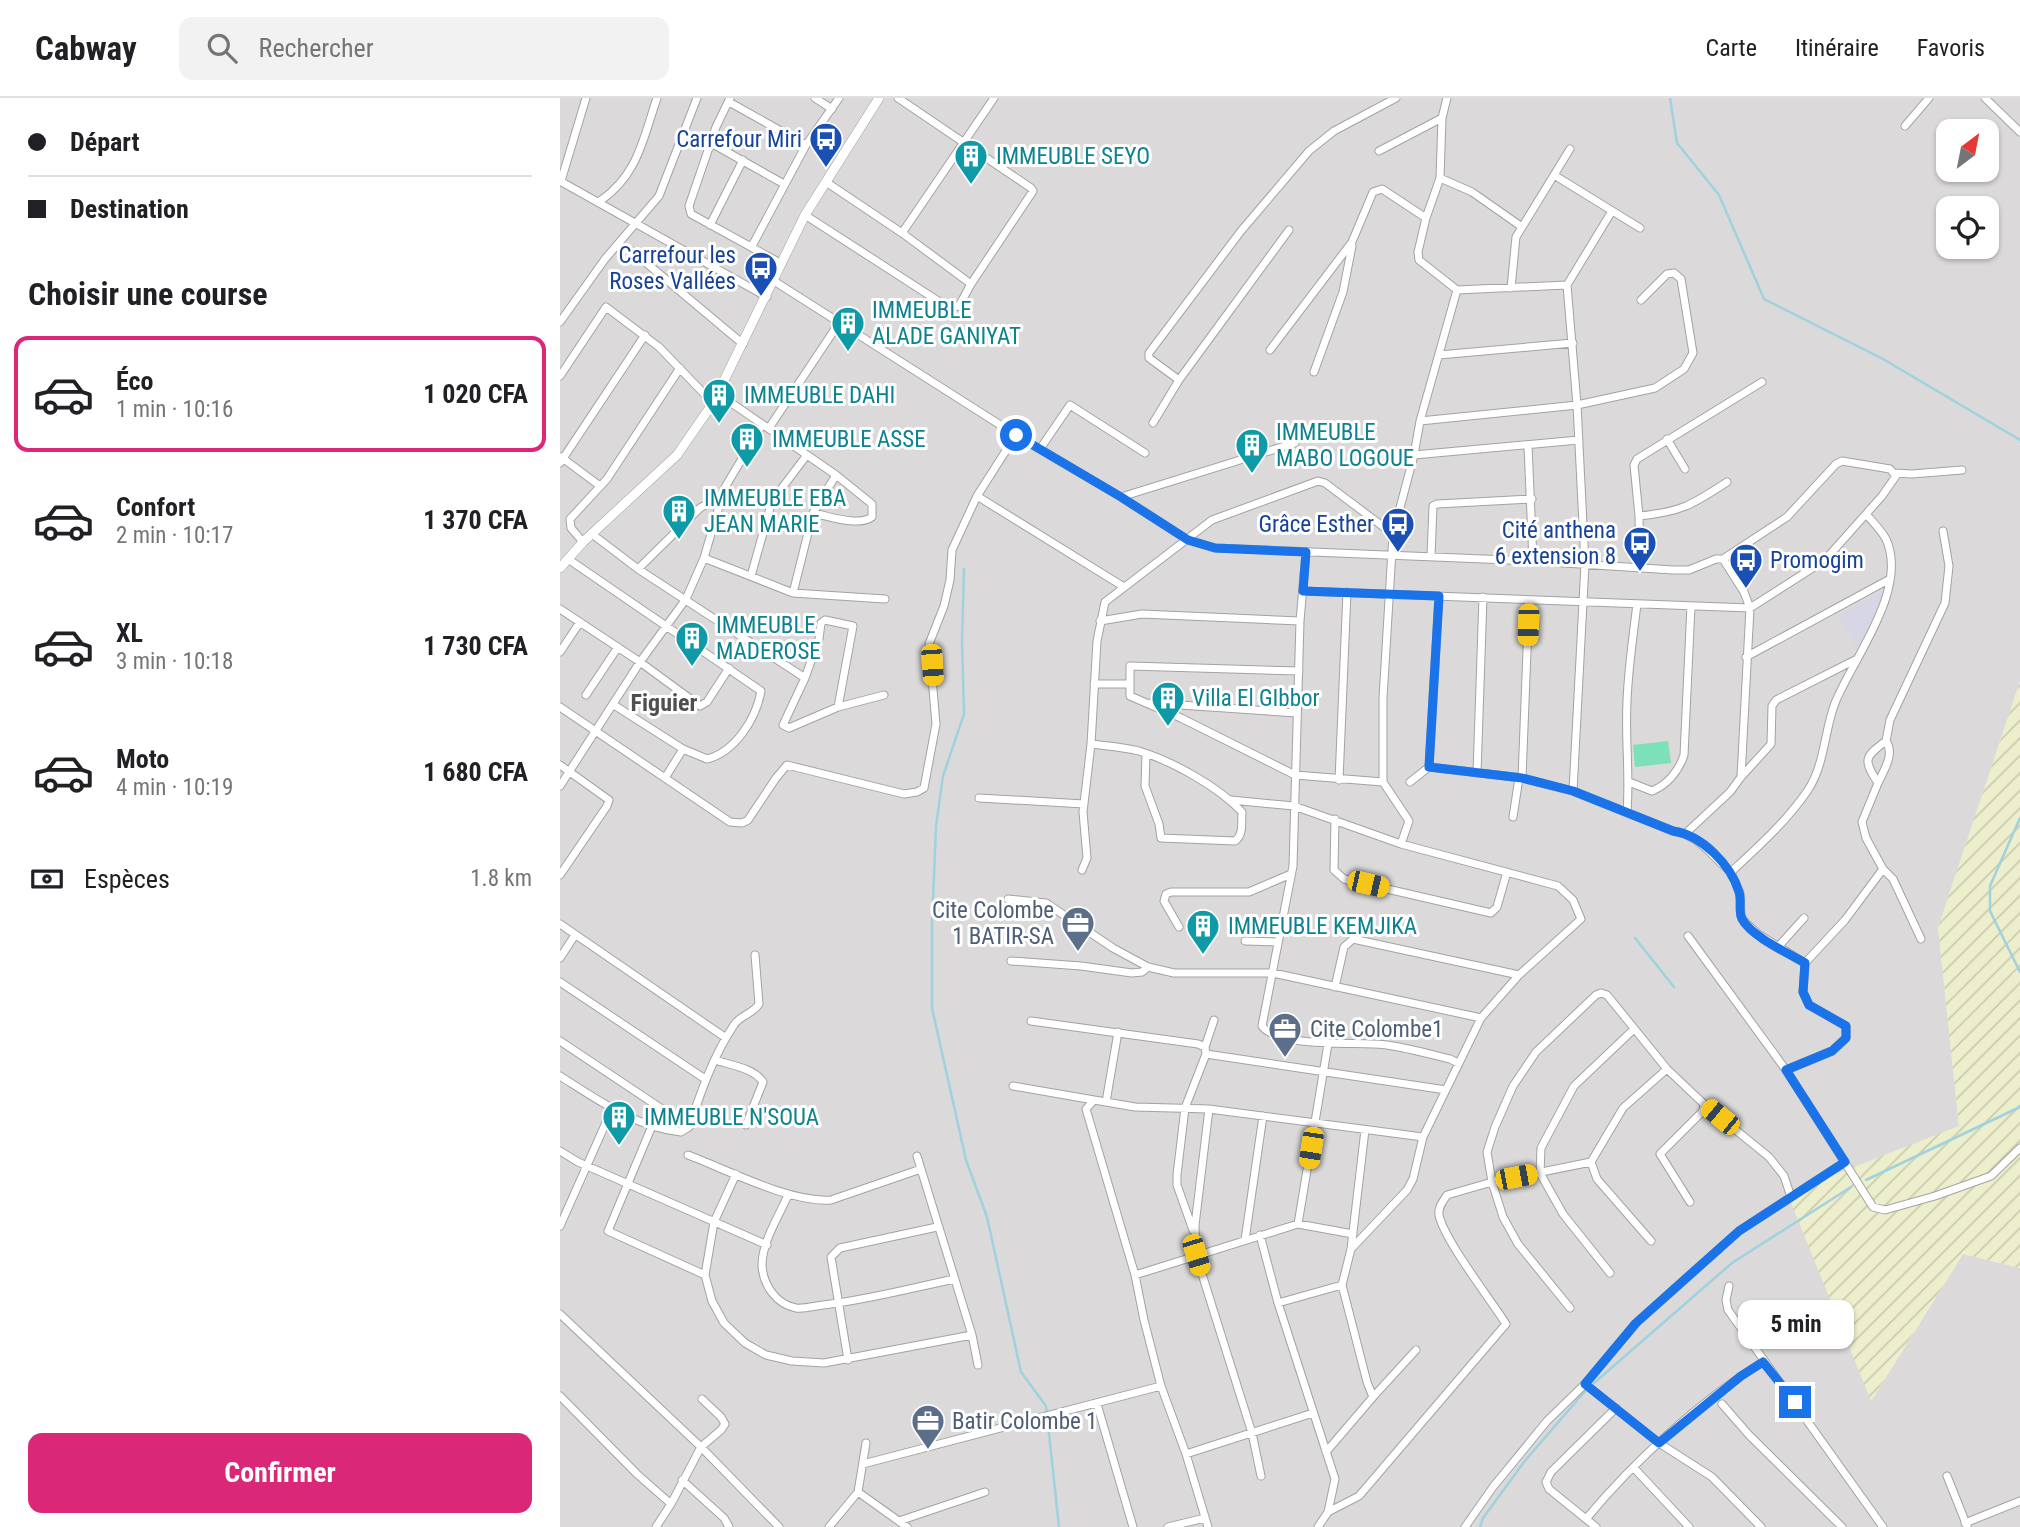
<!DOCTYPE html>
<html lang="fr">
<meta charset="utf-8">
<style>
body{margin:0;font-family:"Roboto Condensed",sans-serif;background:#f2f2f2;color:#202124;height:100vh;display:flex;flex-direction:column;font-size:26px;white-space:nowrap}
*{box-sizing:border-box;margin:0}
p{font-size:23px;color:#757577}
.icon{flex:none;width:38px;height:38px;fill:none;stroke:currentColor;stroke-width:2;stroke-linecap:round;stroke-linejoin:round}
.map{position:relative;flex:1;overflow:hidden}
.sheet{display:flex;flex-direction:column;background:#fff;width:560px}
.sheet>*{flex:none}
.top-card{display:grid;align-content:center;height:154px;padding:0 28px;background:#fff}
.needle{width:46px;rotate:32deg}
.tools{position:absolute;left:1376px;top:21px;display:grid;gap:14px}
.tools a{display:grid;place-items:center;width:63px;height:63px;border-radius:14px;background:#fff;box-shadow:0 2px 5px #0004;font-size:35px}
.end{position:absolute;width:32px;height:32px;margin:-16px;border:9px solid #1a73e8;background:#fff;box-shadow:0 0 0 4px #fff}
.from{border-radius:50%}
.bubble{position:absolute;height:49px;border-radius:14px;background:#fff;box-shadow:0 2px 5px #0004;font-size:23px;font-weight:700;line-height:49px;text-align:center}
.car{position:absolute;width:21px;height:42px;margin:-21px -10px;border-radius:9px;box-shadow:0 0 5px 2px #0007;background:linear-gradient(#f5c518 24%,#345 0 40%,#f5c518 0 76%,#345 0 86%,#f5c518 0)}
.top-card b{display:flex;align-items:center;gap:24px;height:66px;font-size:26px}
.top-card b+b{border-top:2px solid #e0e0e0}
.top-card i{width:18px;height:18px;background:#202124}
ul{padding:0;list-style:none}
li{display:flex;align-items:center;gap:21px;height:116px;margin:0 14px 10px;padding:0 14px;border:4px solid transparent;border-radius:14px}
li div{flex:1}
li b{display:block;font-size:26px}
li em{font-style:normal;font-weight:700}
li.on{border-color:#db2777}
li>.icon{width:63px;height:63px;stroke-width:1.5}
h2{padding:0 28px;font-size:32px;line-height:84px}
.pay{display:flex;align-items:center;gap:18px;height:77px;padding:0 28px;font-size:26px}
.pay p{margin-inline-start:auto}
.button{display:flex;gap:14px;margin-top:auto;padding:14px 28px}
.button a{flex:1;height:80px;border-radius:14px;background:#db2777;color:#fff;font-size:28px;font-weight:700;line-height:80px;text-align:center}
header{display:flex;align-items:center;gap:42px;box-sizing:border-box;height:98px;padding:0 35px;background:#fff;border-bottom:2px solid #e0e0e0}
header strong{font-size:33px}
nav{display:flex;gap:38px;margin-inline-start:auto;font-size:24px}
.search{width:490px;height:63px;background:#f2f2f2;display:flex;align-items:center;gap:18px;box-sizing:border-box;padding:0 24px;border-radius:14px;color:#757577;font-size:26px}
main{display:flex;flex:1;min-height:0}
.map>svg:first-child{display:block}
</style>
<header>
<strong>Cabway</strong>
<div class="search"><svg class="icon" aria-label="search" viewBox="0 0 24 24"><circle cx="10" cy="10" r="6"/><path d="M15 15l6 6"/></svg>Rechercher</div>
<nav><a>Carte</a><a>Itinéraire</a><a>Favoris</a></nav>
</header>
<main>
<section class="sheet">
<div class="top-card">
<b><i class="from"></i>Départ</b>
<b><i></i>Destination</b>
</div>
<h2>Choisir une course</h2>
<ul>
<li class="on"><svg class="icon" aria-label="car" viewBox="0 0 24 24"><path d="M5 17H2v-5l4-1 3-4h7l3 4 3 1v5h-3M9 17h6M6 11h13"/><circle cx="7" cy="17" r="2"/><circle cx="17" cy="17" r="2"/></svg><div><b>Éco</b><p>1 min · 10:16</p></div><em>1 020 CFA</em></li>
<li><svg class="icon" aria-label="car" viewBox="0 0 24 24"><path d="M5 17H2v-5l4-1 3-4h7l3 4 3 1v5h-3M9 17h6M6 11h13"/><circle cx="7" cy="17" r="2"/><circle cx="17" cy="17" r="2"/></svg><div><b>Confort</b><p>2 min · 10:17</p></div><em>1 370 CFA</em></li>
<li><svg class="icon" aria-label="car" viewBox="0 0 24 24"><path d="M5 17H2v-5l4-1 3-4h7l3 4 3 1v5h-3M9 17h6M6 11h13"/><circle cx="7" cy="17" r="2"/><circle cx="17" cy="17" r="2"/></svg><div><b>XL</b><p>3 min · 10:18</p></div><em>1 730 CFA</em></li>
<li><svg class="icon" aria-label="car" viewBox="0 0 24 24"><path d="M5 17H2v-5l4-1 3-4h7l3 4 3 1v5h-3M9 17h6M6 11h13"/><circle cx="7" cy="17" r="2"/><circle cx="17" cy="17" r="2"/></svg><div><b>Moto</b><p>4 min · 10:19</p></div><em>1 680 CFA</em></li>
</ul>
<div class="pay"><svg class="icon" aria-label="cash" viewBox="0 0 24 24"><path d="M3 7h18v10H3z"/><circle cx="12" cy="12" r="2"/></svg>Espèces<p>1.8 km</p></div>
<div class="button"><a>Confirmer</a></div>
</section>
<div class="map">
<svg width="1460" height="1429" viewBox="0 0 1460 1429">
<defs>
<pattern id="farmland-furrows" width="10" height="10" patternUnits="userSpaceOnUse" patternTransform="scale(1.75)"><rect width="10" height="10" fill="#eceecc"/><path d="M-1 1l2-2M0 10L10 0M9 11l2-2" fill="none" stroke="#caccaf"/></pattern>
</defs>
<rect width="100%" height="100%" fill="#eeeae2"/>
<path fill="#dbd9d9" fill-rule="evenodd" d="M0,0H1460V583L1378,830L1399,1028L1312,1302L1403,1156L1460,1170V1429H0ZM1388,33H1426V72H1388ZM1388,110H1426V149H1388Z"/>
<path fill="url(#farmland-furrows)" d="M1460,583V1170L1403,1156L1311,1303L1227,1095L1399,1028L1378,830Z"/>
<path fill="#7ce1b8" d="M1108,643L1111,665L1075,669L1073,647Z"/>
<path fill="#d6d6e4" d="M1325,491L1311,528L1300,554L1278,518Z"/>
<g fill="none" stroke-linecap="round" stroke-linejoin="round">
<path stroke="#a0d1de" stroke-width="2.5" d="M1110,0L1117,45L1159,97L1204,201L1323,261L1460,342
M404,471L402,543L404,616L383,678L376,728L372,826V910L406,1062L427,1119L461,1274L486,1308L499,1429
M1460,720L1430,788V813L1460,874
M1075,840L1114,889
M1306,1082L1460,1009
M1034,1285L1172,1165L1291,1089
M920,1429L923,1420L964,1364L1026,1292"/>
<defs>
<path id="minor" d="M170,0L156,29L129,108L131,116L222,166
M255,0L272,11
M887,0L882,20L880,80L866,120L858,154L859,162L897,192L1007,187
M1425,0L1460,34
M169,4L246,47
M1345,28L1369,0
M151,45L224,86
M819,53L882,20
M994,77L1080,130
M880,80L912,94L962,129
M0,83L207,199
M1,83L26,0
M266,84L342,135L411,186
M40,103C78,77 83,41 97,0
M245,117L389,210L399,208L411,186L473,93L471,90L338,0
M150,127L183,62
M342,135L434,0
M192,148L246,47L279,0
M72,153L183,246
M214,183L456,337L561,399L628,442L655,450L973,463L1113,472H1129L1156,461H1163L1227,419L1276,366L1282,363L1330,371L1336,378L1322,398L1265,462L1190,510L743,493
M951,190L956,139L1010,51
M0,224L45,161L99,98L137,0
M710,252L792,144L813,94L822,91L866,120
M879,257L1013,245
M754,274L783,194L792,148
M0,278L46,209L99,249L153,305
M619,282L589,260V255L681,133L749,53L774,33L836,0
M157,295L276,377L312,406V419C298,429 269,418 253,415L276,377
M860,323L1017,307L1095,290L1124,271L1133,255L1121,181L1114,175L1107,176L1081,202
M593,325L619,282L729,132
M209,330L279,225
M1107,341L1125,371
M968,348L973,463
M480,351L510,307L585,355
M854,357L1019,342
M1,359L40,388
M0,365L85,237
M1334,375L1352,376L1402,372
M417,398L564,489
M561,399L735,345
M1079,418C1121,414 1132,407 1167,384
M32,436L78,471L245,580
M23,444L11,430L10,421L47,381L120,270
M746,454L740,523L733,768L702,928C719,951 800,943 827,947C848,950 869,956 890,961L898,965
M871,458L873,408L877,406L972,401
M144,460L233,495L325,501
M8,461L201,593C196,621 175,654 147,661L123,651L54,607
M1080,469L1079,418L1074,367L1077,361L1202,284
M78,471L140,410L147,406H160
M191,478L212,403L247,357
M233,495L253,415
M0,511L80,564L140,608L147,604L169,570
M540,523L582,516L740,523
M0,554L20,524
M1186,559L1330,481
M739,573L570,568V598L621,620L735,677L823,684
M534,586H569
M26,597L58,549
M591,605L737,615
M0,609L170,724L182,725L188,722L216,680L227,667L344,696L357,694L364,690L376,626L369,546L384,508L390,482L392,452L417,398L456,337
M278,609L293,528L265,522L261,525L259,541L245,580L223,627L229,630L278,609L324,597
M531,646C547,648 564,649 579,653C612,663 659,689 682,714C681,724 684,737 675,743L601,740L599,726L585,688L586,656
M0,667L49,702L47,708L0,777
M869,669L879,498
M917,675L923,499
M1181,679L1211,646L1212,608L1216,602L1295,562
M105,680L123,651
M962,680L969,502
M779,682L787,494
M850,684L869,669L962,680L1013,693L1113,733C1140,737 1151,758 1171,774C1198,749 1227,723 1248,692C1265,666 1264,634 1275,605C1293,560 1349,492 1326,441C1321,432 1313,424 1306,416
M1069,684L1092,693C1107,687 1119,673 1124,657L1131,508
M1318,685C1324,672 1335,656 1326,643
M0,688L80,564L126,501L144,460L164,391L202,327
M1013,693L1025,466L1017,307L1007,187L1052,113
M419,700L524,706
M671,702L734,708L841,746L998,788L1013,802L1021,821L959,877L921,920L863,1039L853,1081L847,1092L791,1151
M1067,713C1070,677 1065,641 1067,604C1068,572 1073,539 1077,506
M953,719L959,680
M775,721L774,772L784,781L931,815L937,809L947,774
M1126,735L1170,694L1181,679L1190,510L1184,494L1163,461
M841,746L849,723L823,684V600L833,436L854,357L860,323L897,192
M1323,771L1333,781L1361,841
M522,772L527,760L523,714L531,646L537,543L545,504L652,422L758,383L765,385L833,436
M1171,774L1180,795L1181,818L1184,823L1198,836L1245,865
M448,801L486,805L553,850L588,869L614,875H713L921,920
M0,826L166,940
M619,829L604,803L606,796L611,794H689L731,776
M1128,838L1226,972L1313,1109L1325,1112L1375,1098L1431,1078L1460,1050
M685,843L718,844
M1218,849L1244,820
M0,860L15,837
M451,863L521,868L572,875L582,874L588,869
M0,884L145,981
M775,889L784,849L793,841L959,877
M471,923L638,946L645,949
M0,943L129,1029C141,994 153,958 174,927C180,917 193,916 199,906L195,857
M646,956L886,992
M155,962C170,967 194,970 203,984L186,1027
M1226,972L1272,953L1286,940V928L1249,907L1243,894L1245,865L1285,822L1323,771L1306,740L1302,724L1318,685C1303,662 1304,659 1326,643L1330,622L1385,505L1389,468L1383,433
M0,978C38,1002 75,1029 121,1034L129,1029
M453,988L534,1002
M546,1004L558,934
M649,1011L635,1127L636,1157L692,1335L701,1378
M92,1028L48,1133L145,1177
M0,1053L18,1064L207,1147
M128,1057C168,1072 230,1105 271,1102L361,1071
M357,1058L412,1237L418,1267
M1031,1064L1037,1081L1091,1143
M176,1076L154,1124L145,1177L152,1203L164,1225L185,1245L206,1257L232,1263L264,1265L412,1237
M228,1097C219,1118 202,1144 202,1167C203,1187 216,1206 236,1210C244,1211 255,1208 263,1207C307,1202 351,1190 395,1181
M1231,1099L1285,1064
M738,1126L768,946
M0,1128L52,1011
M633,1132L617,1087V1077L625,1010L646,956L645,949L654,922
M700,1137L718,1205L775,1381L768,1414L758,1429
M685,1142L703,1018
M1050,1175L1003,1116L980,1075L981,1050L1014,988L1074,931
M575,1177L738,1126L793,1136
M1169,1188L1166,1202L1168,1212L1323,1429
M718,1205L782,1187
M1010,1210L958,1146L943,1119L932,1084L927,1054L935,1029L953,988L976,954L1036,897L1041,895L1047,897L1107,971L1145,1007L1142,1014L1100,1056L1130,1104
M0,1216L141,1349L219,1429
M288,1262L271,1159L280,1150L377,1129
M1025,1286L1099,1345L1152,1379L1201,1429
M0,1298L77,1376L111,1406
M813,1299L856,1252
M537,1306L573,1429
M1162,1306L1189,1337L1282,1429
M766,1354L813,1299L807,1284L782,1187L791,1151L805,1032
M626,1356L753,1315
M303,1366L601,1288
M1074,1370L1129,1429
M1387,1378L1407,1428
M122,1382L164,1420L169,1429
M298,1394L347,1429
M768,1414L799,1398L946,1226C931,1202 884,1142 879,1117C878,1109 883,1103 887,1097L932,1084L1031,1064L1063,1010L1107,971
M1026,1421L989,1391L986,1384L991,1374L1056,1310
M339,1423L425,1394
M1405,1425L1460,1403
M96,1429L111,1406L141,1349L161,1332L165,1326L161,1319L142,1301
M269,1429L298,1394L306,1345
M608,1429L645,1420
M648,1429L626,1356L601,1288L584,1222L575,1177L526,1011L534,1002L575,1009L649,1011L863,1039
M905,1429L933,1389L987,1323L1025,1286L1076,1225L1179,1133L1231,1099L1224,1078L1209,1059L1145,1007
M1036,1429L1026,1421C1075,1362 1139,1304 1204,1263"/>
<path id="tertiary" d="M0,470L23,444L117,357L153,305L245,117L319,0"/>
</defs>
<use href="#minor" stroke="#a3a3a3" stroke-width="9"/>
<use href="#tertiary" stroke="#a3a3a3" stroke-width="10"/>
<use href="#minor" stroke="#fff" stroke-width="7"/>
<use href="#tertiary" stroke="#fff" stroke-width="9"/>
</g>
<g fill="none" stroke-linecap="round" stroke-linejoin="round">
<path stroke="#1a73e8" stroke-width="9" d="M456,337L561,399L628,442L655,450L746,454L743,493L879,498L869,669L962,680L1013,693L1113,733C1142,737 1171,767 1179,794C1182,802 1178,813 1182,821C1192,839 1228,855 1245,865L1243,894L1249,907L1286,928V940L1272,953L1226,972L1285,1064L1179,1133L1076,1225L1025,1286L1099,1345L1181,1278L1203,1264L1235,1304"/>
</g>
<defs>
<symbol id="bus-pin" viewBox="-11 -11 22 30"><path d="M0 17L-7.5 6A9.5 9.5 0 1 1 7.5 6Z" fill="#1a4fb4" stroke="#fff"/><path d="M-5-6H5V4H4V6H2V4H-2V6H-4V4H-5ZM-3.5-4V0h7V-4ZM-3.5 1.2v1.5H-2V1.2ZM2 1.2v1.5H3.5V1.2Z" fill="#fff"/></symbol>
<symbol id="building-pin" viewBox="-11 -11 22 30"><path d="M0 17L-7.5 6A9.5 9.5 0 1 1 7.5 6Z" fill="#0f9aa8" stroke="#fff"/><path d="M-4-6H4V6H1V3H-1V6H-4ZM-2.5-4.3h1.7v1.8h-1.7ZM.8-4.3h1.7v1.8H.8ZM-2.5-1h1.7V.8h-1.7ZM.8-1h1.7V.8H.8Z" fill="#fff"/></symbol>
<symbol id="office-pin" viewBox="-11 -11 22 30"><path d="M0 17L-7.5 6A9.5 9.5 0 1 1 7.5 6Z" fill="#5c6f8a" stroke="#fff"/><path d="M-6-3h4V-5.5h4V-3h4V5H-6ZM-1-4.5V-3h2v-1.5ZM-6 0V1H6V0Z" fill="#fff"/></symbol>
</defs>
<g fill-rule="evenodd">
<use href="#bus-pin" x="247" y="22" width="38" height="52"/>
<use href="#building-pin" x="392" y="39" width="38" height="52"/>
<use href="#bus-pin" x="182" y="151" width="38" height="52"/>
<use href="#building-pin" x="269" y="206" width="38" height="52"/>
<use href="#building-pin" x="140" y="278" width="38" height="52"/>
<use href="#building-pin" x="168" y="322" width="38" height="52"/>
<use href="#building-pin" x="673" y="328" width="38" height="52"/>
<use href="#building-pin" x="100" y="394" width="38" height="52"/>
<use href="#bus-pin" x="819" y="407" width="38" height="52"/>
<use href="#bus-pin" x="1061" y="426" width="38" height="52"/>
<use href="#bus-pin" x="1167" y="443" width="38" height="52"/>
<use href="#building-pin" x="113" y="521" width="38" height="52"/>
<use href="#building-pin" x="589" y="581" width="38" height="52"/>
<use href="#office-pin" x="499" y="806" width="38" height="52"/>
<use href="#building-pin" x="624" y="809" width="38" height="52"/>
<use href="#office-pin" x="706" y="912" width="38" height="52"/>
<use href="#building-pin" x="40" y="1000" width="38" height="52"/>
<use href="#office-pin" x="349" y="1304" width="38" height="52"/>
</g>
<g text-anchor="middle" stroke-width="6" stroke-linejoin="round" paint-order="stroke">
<g font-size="23" fill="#164399" stroke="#fff" text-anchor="end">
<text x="242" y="49">Carrefour Miri</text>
<text x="176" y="165">Carrefour les<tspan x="176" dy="26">Roses Vallées</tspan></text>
<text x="814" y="434">Grâce Esther</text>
<text x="1056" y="440">Cité anthena<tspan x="1056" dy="26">6 extension 8</tspan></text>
<text x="1210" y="470" text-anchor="start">Promogim</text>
</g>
<g font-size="23" fill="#0d838f" stroke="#fff" text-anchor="start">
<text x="436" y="66">IMMEUBLE SEYO</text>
<text x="312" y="220">IMMEUBLE<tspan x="312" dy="26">ALADE GANIYAT</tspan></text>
<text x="184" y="305">IMMEUBLE DAHI</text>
<text x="716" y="342">IMMEUBLE<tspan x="716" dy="26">MABO LOGOUE</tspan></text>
<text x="212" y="349">IMMEUBLE ASSE</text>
<text x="144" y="408">IMMEUBLE EBA<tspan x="144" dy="26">JEAN MARIE</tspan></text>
<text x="156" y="535">IMMEUBLE<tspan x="156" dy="26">MADEROSE</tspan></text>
<text x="632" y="608">Villa El GIbbor</text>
<text x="668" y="836">IMMEUBLE KEMJIKA</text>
<text x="84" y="1027">IMMEUBLE N'SOUA</text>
</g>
<g font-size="23" fill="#4e5e75" stroke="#fff" text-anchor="start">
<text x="494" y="820" text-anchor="end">Cite Colombe<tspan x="494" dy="26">1 BATIR-SA</tspan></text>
<text x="750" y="939">Cite Colombe1</text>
<text x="392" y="1331">Batir Colombe 1</text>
</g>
<g font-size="24" font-weight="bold" fill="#4f4f4f" stroke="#fff">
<text x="104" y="613">Figuier</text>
</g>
</g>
</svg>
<div class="tools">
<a><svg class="needle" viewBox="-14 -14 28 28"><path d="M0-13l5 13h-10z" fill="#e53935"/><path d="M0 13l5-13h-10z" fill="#757577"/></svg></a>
<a><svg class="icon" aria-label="locate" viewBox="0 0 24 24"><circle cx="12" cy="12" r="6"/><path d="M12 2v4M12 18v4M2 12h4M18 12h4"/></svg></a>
</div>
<i class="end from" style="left:456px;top:337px"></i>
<i class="end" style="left:1235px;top:1304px"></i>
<div class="bubble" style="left:1178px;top:1202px;width:116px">5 min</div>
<i class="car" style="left:968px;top:527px;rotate:182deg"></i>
<i class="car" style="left:372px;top:567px;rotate:176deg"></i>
<i class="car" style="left:808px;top:786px;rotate:103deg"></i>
<i class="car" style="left:1160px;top:1019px;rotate:309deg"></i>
<i class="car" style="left:751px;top:1050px;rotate:189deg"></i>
<i class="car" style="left:956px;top:1079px;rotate:79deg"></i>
<i class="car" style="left:636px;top:1157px;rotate:163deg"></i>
</div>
</main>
